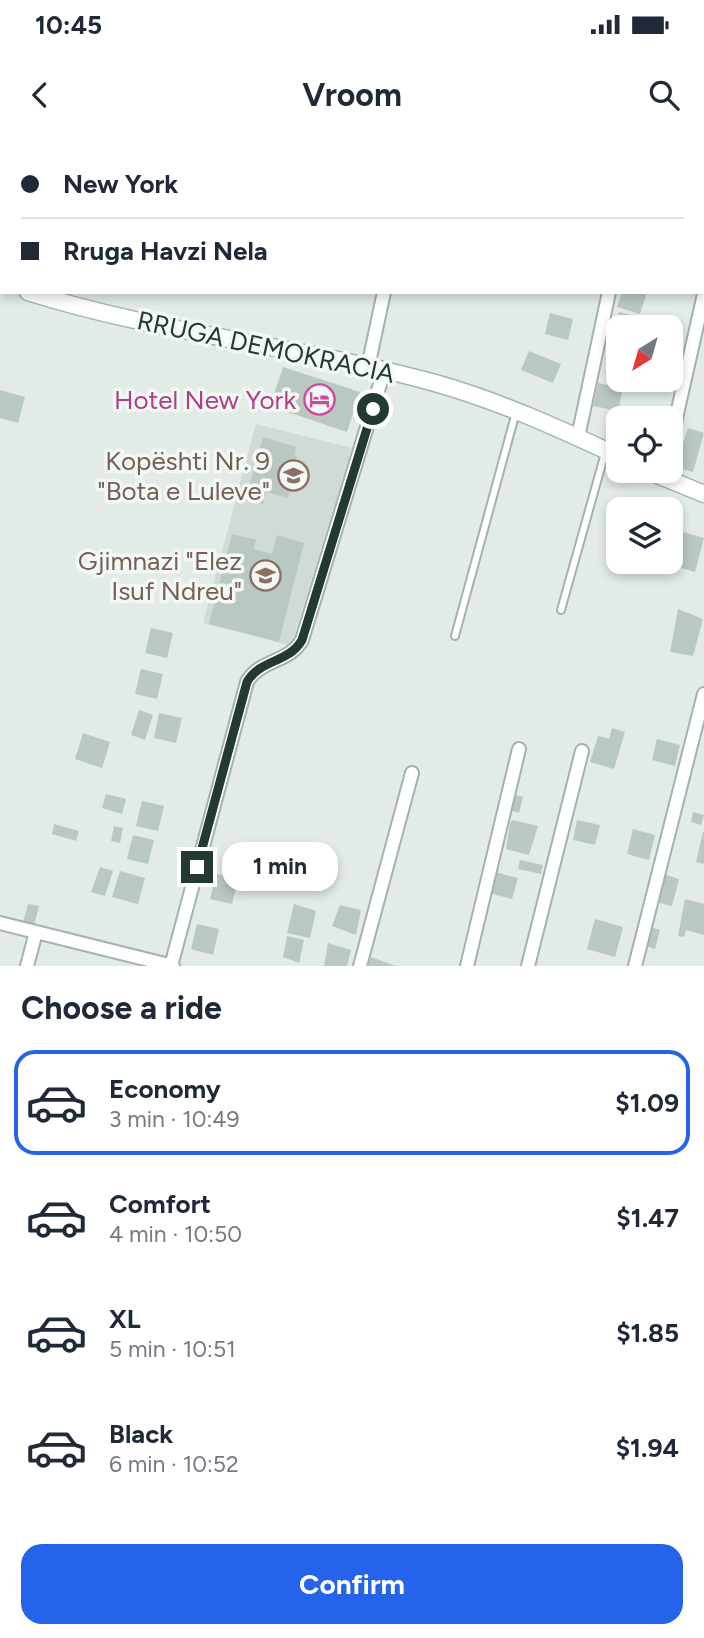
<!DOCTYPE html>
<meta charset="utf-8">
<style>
body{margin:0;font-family:Figtree,sans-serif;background:#f6f6f7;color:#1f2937;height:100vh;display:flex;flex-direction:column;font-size:26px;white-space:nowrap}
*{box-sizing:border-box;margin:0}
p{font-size:23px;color:#747a83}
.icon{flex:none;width:38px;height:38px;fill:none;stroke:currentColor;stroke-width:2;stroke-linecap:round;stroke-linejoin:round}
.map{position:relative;height:826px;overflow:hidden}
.details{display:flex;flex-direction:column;background:#fff;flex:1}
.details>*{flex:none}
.guide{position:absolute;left:0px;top:0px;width:705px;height:154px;box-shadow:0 4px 10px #0003;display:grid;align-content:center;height:154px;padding:0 21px;background:#fff}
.needle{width:46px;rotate:217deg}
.controls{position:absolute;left:606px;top:175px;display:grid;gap:14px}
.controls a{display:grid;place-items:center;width:77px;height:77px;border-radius:14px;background:#fff;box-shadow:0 4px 10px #0003;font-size:35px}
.end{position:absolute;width:32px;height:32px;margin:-16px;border:9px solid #233a32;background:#fff;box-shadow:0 0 0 4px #fff}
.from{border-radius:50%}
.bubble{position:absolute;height:49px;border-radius:21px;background:#fff;box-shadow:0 4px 10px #0003;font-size:23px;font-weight:700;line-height:49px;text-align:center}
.guide b{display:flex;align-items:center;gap:24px;height:66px;font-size:26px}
.guide b+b{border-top:2px solid #e0e1e3}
.guide i{width:18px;height:18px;background:#1f2937}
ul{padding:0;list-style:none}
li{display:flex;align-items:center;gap:21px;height:105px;margin:0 14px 10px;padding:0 7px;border:4px solid transparent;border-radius:21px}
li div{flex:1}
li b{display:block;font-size:26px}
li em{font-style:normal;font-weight:700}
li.selected{border-color:#2563eb}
li>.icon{width:63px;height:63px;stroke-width:1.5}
h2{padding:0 21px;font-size:32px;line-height:84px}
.action{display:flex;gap:14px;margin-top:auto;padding:14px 21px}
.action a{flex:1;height:80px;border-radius:21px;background:#2563eb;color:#fff;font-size:28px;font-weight:700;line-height:80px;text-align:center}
.status{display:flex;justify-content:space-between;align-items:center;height:49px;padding:0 35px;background:#fff;direction:ltr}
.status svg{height:19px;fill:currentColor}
header{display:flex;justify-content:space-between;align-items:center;height:91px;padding:0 21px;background:#fff;font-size:32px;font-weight:700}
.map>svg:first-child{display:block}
</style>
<div class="status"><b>10:45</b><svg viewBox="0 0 49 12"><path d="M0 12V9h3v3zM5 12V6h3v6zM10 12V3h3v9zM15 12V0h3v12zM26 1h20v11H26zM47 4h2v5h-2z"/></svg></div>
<header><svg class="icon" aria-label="back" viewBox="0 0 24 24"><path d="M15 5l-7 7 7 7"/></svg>Vroom<svg class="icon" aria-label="search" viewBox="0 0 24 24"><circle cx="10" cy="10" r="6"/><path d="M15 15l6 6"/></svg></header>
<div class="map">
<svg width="704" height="826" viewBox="0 0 704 826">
<rect width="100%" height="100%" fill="#e2ebe6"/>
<path fill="#d0dbd5" d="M256,284L352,308L291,506L203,483Z"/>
<path fill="#bac8c2" d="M622,152H647L640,174L617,167Z
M619,172L643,178L641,187H618V202L611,200Z
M550,173L573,179L568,200L545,194Z
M612,205L618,207V236L605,233Z
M529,211L561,224L553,243L521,230Z
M283,227L360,252L347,292L270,266Z
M598,243L623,248L618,271L593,266Z
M0,250L25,257L18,283L0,278Z
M688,288L704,293L693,332L676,327Z
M263,297L296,307L294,315L297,316L288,358L266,352L263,364L246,359Z
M672,363L678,365L676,374L670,372Z
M670,388L704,398L695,432L661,422H670Z
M232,394L256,400L254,409L272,414L277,395L304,403L279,502L209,484Z
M655,425L661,427L659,434L653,432Z
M678,469L703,479L693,516L670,512Z
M151,488L173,493L167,518L145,513Z
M141,529L163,534L157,559L135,554Z
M139,570L153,575L145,600L131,595Z
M159,573L182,578L176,603L154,598Z
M612,588L625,592L614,629L590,622L598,596L609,599Z
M83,593L110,602L102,628L75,619Z
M657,599L680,605L675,626L652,620Z
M106,654L126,659L122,674L102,668Z
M513,654L523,657L519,673L510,670Z
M142,661L164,666L158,691L136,686Z
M693,672L704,675L701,685L691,682Z
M513,680L538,686L529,715L506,709L510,683Z
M577,680L600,685L595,705L573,700Z
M54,684L79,691L76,701L52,694Z
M114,686L123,688L120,703L111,701Z
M633,689L655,695L649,720L627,714Z
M703,692H704V724L696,722Z
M133,695L154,700L148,724L127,719Z
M520,720L543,725L541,734L518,729Z
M100,727L113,731L105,756L91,752Z
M120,731L145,738L138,764L112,757Z
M495,732L518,738L512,759L489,753Z
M216,734L238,739L232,764L210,759Z
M663,734L679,739L672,766L656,762Z
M685,759L704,764V795L686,790L684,797L678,796Z
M28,764L39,766L34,786L23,783Z
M294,764L316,771L310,798L287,793Z
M340,765L361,770L356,795L332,786Z
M595,779L623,787L615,817L587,809Z
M197,784L219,789L213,815L191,809Z
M650,787L660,790L655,809L645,806Z
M287,796L304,800L299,823L283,817Z
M328,803L351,810L347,826H324Z
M371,817L396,826H368Z"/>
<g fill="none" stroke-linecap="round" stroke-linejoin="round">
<defs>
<path id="service" d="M553,2V0
M561,470L605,313
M455,496L516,272"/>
<path id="minor" d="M413,2V0
M639,2V0
M368,227L384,152
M578,297L609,152
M670,305L704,154
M0,783L173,826
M27,826L36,792
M171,826L247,542C260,519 289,523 302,500L384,231
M360,826L412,633
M467,826L519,609
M528,826L582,611
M635,826L704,554"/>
<path id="secondary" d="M0,143L2,144
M28,152C161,194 301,206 435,243C499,261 558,288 618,316
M648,331L704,354"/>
</defs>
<use href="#service" stroke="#a5b2ac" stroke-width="10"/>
<use href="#minor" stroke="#a5b2ac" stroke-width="16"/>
<use href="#secondary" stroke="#a1b6ad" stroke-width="19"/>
<use href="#service" stroke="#fff" stroke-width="6"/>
<use href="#minor" stroke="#fff" stroke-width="12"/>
<use href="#secondary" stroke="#fff" stroke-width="16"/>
</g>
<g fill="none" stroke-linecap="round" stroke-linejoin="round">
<path stroke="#233a32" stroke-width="9" d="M197,727L247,542C260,519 289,523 302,500L373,269"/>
</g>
<defs>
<symbol id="hotel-ring" viewBox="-11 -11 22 22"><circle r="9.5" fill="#f2f8f4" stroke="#d1479c" stroke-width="1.5"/><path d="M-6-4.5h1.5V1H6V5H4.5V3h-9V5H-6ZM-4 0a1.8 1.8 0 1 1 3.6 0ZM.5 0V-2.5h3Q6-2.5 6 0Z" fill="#d1479c"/></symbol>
<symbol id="school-ring" viewBox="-11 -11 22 22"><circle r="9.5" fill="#f2f8f4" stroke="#8d6e63" stroke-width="1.5"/><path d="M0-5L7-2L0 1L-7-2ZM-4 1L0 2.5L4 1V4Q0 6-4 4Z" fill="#8d6e63"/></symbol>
</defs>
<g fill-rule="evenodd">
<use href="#hotel-ring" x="302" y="242" width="35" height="35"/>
<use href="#school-ring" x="276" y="318" width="35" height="35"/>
<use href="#school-ring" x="248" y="418" width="35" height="35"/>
</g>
<g text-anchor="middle" stroke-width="7" stroke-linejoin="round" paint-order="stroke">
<g font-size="26" fill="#233a32" stroke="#f2f8f4">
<text transform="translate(266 207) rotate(12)" y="9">RRUGA DEMOKRACIA</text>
</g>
<g font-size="26" fill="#b23c85" stroke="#f2f8f4" text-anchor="end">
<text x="296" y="269">Hotel New York</text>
</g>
<g font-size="26" fill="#785e54" stroke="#f2f8f4" text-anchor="end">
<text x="270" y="330">Kopështi Nr. 9<tspan x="270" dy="30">"Bota e Luleve"</tspan></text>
<text x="242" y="430">Gjimnazi "Elez<tspan x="242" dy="30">Isuf Ndreu"</tspan></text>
</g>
</g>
</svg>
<div class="controls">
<a><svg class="needle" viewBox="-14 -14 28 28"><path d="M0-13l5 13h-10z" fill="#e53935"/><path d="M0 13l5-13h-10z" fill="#747a83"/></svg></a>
<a><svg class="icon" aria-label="locate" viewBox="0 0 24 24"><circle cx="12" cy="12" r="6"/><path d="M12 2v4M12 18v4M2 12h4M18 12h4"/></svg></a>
<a><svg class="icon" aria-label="layers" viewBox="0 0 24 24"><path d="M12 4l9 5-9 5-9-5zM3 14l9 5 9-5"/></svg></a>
</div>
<i class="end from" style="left:373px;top:269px"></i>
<i class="end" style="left:197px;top:727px"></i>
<div class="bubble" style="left:222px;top:702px;width:116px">1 min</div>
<div class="guide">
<b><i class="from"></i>New York</b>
<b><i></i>Rruga Havzi Nela</b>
</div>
</div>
<section class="details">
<h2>Choose a ride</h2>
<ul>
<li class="selected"><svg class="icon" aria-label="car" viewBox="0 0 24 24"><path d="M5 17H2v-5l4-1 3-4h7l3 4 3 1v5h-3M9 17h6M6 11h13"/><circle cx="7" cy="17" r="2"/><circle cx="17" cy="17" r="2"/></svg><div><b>Economy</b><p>3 min · 10:49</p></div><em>$1.09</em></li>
<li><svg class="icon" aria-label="car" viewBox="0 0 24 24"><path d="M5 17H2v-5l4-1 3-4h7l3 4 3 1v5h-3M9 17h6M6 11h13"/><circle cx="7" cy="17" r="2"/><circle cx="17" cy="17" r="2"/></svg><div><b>Comfort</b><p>4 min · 10:50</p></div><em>$1.47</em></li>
<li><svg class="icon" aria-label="car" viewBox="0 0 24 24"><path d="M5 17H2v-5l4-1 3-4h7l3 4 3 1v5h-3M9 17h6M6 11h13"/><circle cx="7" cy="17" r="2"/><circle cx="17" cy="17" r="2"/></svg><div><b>XL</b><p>5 min · 10:51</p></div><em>$1.85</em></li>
<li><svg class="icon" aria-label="car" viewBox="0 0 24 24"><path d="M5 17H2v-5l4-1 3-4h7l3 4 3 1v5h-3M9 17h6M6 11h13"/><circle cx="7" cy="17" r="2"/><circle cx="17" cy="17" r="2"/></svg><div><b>Black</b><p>6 min · 10:52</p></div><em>$1.94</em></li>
</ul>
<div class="action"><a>Confirm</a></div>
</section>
